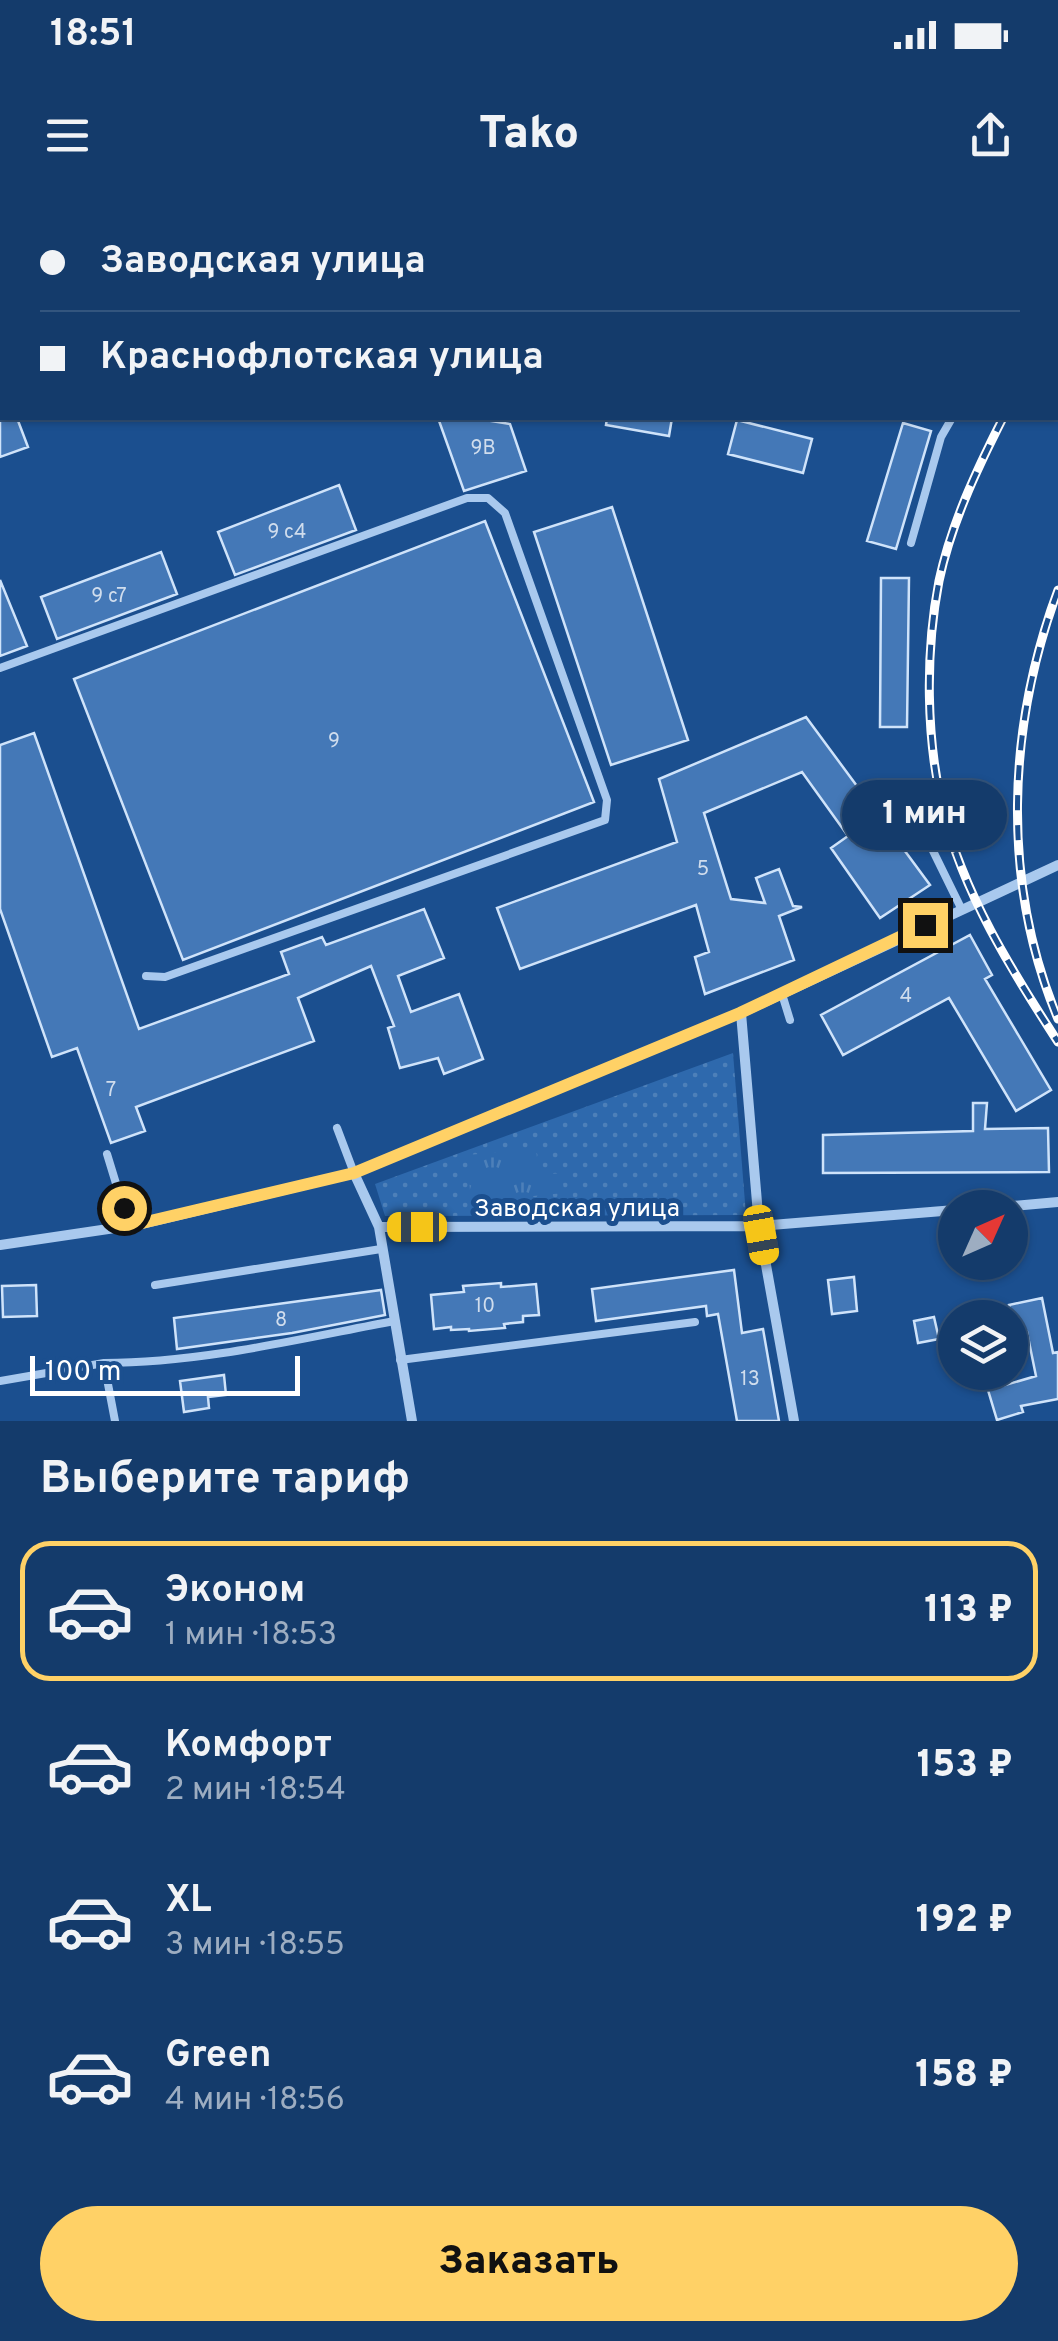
<!DOCTYPE html>
<html lang="ru">
<meta charset="utf-8">
<style>
body{margin:0;font-family:Overpass,sans-serif;background:#214673;color:#f1f3f6;height:100vh;display:flex;flex-direction:column;font-size:38px;white-space:nowrap}
*{box-sizing:border-box;margin:0}
p{font-size:32px;color:#9dadc1}
.icon{flex:none;width:55px;height:55px;fill:none;stroke:currentColor;stroke-width:2;stroke-linecap:round;stroke-linejoin:round}
.map{position:relative;height:1221px;overflow:hidden}
.sheet{display:flex;flex-direction:column;background:#143b6b;flex:1}
.sheet>*{flex:none}
.guide{position:absolute;left:0px;top:0px;width:1060px;height:220px;box-shadow:0 2px 8px #0004,0 0 0 2px #33557e;display:grid;align-content:center;height:220px;padding:0 40px;background:#143b6b}
.needle{width:65px;rotate:45deg}
.tools{position:absolute;left:938px;top:990px;display:grid;gap:20px}
.tools a{display:grid;place-items:center;width:90px;height:90px;border-radius:50%;background:#143b6b;box-shadow:0 2px 8px #0004,0 0 0 2px #33557e;font-size:50px}
.scale{position:absolute;left:30px;bottom:25px;width:270px;box-sizing:border-box;padding-left:10px;border:5px solid #fff;border-top:0;font-size:28px;line-height:35px;white-space:nowrap;color:#fff;-webkit-text-stroke:8px #1b4f8f;paint-order:stroke}
.end{position:absolute;width:45px;height:45px;margin:-22px;border:12px solid #ffd166;background:#111;box-shadow:0 0 0 5px #111}
.from{border-radius:50%}
.bubble{position:absolute;height:70px;border-radius:35px;background:#143b6b;box-shadow:0 2px 8px #0004,0 0 0 2px #33557e;font-size:32px;font-weight:800;line-height:70px;text-align:center}
.car{position:absolute;width:30px;height:60px;margin:-30px -15px;border-radius:12px;box-shadow:0 0 8px 2px #0007;background:linear-gradient(#f5c518 24%,#345 0 40%,#f5c518 0 76%,#345 0 86%,#f5c518 0)}
.guide b{display:flex;align-items:center;gap:35px;height:95px;font-size:38px}
.guide b+b{border-top:2px solid #33557e}
.guide i{width:25px;height:25px;background:#f1f3f6}
ul{padding:0;list-style:none}
li{display:flex;align-items:center;gap:30px;height:140px;margin:0 20px 15px;padding:0 20px;border:5px solid transparent;border-radius:30px}
li div{flex:1}
li b{display:block;font-size:38px}
li em{font-style:normal;font-weight:800}
li.active{border-color:#ffd166}
li>.icon{width:90px;height:90px;stroke-width:1.5}
h2{padding:0 40px;font-size:45px;line-height:120px}
.action{display:flex;gap:20px;margin-top:auto;padding:20px 40px}
.action a{flex:1;height:115px;border-radius:60px;background:#ffd166;color:#111;font-size:40px;font-weight:800;line-height:115px;text-align:center}
.status{display:flex;justify-content:space-between;align-items:center;height:70px;padding:0 50px;background:#143b6b;direction:ltr}
.status svg{height:28px;fill:currentColor}
header{display:flex;justify-content:space-between;align-items:center;height:130px;padding:0 40px;background:#143b6b;font-size:45px;font-weight:800}
.map>svg:first-child{display:block}
</style>
<div class="status"><b>18:51</b><svg viewBox="0 0 49 12"><path d="M0 12V9h3v3zM5 12V6h3v6zM10 12V3h3v9zM15 12V0h3v12zM26 1h20v11H26zM47 4h2v5h-2z"/></svg></div>
<header><svg class="icon" aria-label="menu" viewBox="0 0 24 24"><path d="M4 6h16M4 12h16M4 18h16"/></svg>Tako<svg class="icon" aria-label="share" viewBox="0 0 24 24"><path d="M12 15V3M7 8l5-5 5 5M5 13v7h14v-7"/></svg></header>
<div class="map">
<svg width="1058" height="1221" viewBox="0 0 1058 1221">
<defs>
<pattern id="grass-dots" width="8" height="8" patternUnits="userSpaceOnUse" patternTransform="scale(2.5)"><rect width="8" height="8" fill="#2e69ad"/><path d="M2 2h.1M6 6h.1" fill="none" stroke="#4d80b9" stroke-width="1.8" stroke-linecap="round"/></pattern>
<pattern id="park-tufts" width="24" height="20" patternUnits="userSpaceOnUse" patternTransform="scale(2.5)"><rect width="24" height="20" fill="#2e69ad"/><path d="M3 7l-1-3M5 7V3M7 7l1-3M15 17l-1-3M17 17v-4M19 17l1-3" fill="none" stroke="#4d80b9"/></pattern>
</defs>
<rect width="100%" height="100%" fill="#1b4f8f"/>
<path fill="url(#grass-dots)" d="M733,853L746,1015L385,1016L375,984Z"/>
<path fill="url(#park-tufts)" d="M536,949L539,975L562,973L564,993L471,1002L467,955Z"/>
<path fill="#4478b7" stroke="#cfe3fa" stroke-width="2.5" d="M0,218H17L28,247L0,257Z
M438,218H473L510,224L526,271L464,291Z
M607,218H672L669,236L606,225Z
M737,220L812,239L803,273L728,254Z
M903,223L931,231L896,349L867,341Z
M339,285L356,330L235,375L218,332Z
M612,307L688,540L611,565L534,332Z
M485,321L594,602L183,760L74,479Z
M161,352L177,394L57,439L41,397Z
M881,378H909L907,527H880Z
M0,380L27,446L0,456Z
M806,517L930,685L880,718L831,648L848,636L802,572L704,613L731,699L765,703L756,678L779,669L793,706L802,707L779,716L794,760L705,794L695,757L709,752L696,705L520,769L497,708L677,642L659,579Z
M34,533L139,829L289,774L281,752L322,737L326,745L424,709L444,758L398,776L411,812L459,794L483,859L444,874L438,858L400,868L388,828L394,826L371,766L298,798L314,841L136,907L145,931L111,943L77,848L52,857L0,709V545Z
M970,735L992,775L985,779L1051,890L1016,911L949,798L843,855L821,815Z
M973,903H987L985,929L1048,928L1049,972L823,973V935L973,931Z
M734,1070L742,1133L763,1129L779,1221H737L718,1114L707,1116L706,1106L596,1121L592,1089Z
M854,1077L857,1111L832,1114L828,1080Z
M501,1083V1087L536,1084L539,1115L523,1116V1122L504,1124L505,1128L469,1131V1129L451,1130V1127L434,1129L431,1095L464,1092L463,1086Z
M36,1085L37,1116L3,1117L2,1086Z
M381,1090L385,1115L292,1133L177,1149L174,1118Z
M1042,1098L1053,1153L1058,1152V1199L1021,1206L1023,1212L997,1220L988,1190L1036,1176L1027,1132L1015,1134L1009,1105Z
M934,1117L939,1139L918,1143L914,1121Z
M224,1175L226,1195L208,1197L209,1208L184,1212L180,1181Z"/>
<g fill="none" stroke-linecap="round" stroke-linejoin="round">
<path stroke="#a9c9ee" stroke-width="8" d="M584,0L587,2
M341,2L344,0
M1058,45V44
M0,134L2,133
M911,343L941,237L952,218
M0,468L467,298H488L505,313L607,600L605,620L165,777L146,776
M911,606L961,708
M782,794L790,820
M337,928L354,973
M107,954L129,1026
M155,1085L381,1049
M400,1160L695,1122
M104,1163C201,1163 299,1139 394,1121
M0,1181L104,1163L115,1221"/>
<path stroke="#a9c9ee" stroke-width="10" d="M741,813L759,1026L794,1221
M354,973L379,1027L759,1026L955,1010
M992,1008L1058,1002
M379,1027L412,1221
M0,1045L142,1024L354,973L741,813L1058,665"/>
<defs>
<path id="rail" d="M1003,218C977,269 951,324 939,381C925,454 926,538 943,610C963,693 1012,771 1058,842
M1058,390C1007,528 1001,682 1058,819"/>
</defs>
<use href="#rail" stroke="#fff" stroke-width="9"/>
<use href="#rail" stroke="#1b4f8f" stroke-width="5" stroke-dasharray="15" stroke-linecap="butt"/>
</g>
<g fill="none" stroke-linecap="round" stroke-linejoin="round">
<path stroke="#ffd166" stroke-width="12" d="M124,1008L129,1026L354,973L740,813L925,725"/>
</g>
<g text-anchor="middle" stroke-width="10" stroke-linejoin="round" paint-order="stroke">
<g font-size="20" fill="#d0dded">
<text x="483" y="254">9В</text>
<text x="287" y="338">9 с4</text>
<text x="109" y="402">9 с7</text>
<text x="334" y="547">9</text>
<text x="703" y="675">5</text>
<text x="906" y="802">4</text>
<text x="111" y="896">7</text>
<text x="485" y="1112">10</text>
<text x="281" y="1126">8</text>
<text x="750" y="1185">13</text>
</g>
<g font-size="25" fill="#fff" stroke="#1b4f8f">
<text x="577" y="1016">Заводская улица</text>
</g>
</g>
</svg>
<div class="tools">
<a><svg class="needle" viewBox="-14 -14 28 28"><path d="M0-13l5 13h-10z" fill="#e53935"/><path d="M0 13l5-13h-10z" fill="#9dadc1"/></svg></a>
<a><svg class="icon" aria-label="layers" viewBox="0 0 24 24"><path d="M12 4l9 5-9 5-9-5zM3 14l9 5 9-5"/></svg></a>
</div>
<div class="scale">100 m</div>
<i class="end from" style="left:124px;top:1008px"></i>
<i class="end" style="left:925px;top:725px"></i>
<div class="bubble" style="left:842px;top:580px;width:165px">1 мин</div>
<i class="car" style="left:417px;top:1027px;rotate:270deg"></i>
<i class="car" style="left:761px;top:1035px;rotate:170deg"></i>
<div class="guide">
<b><i class="from"></i>Заводская улица</b>
<b><i></i>Краснофлотская улица</b>
</div>
</div>
<section class="sheet">
<h2>Выберите тариф</h2>
<ul>
<li class="active"><svg class="icon" aria-label="car" viewBox="0 0 24 24"><path d="M5 17H2v-5l4-1 3-4h7l3 4 3 1v5h-3M9 17h6M6 11h13"/><circle cx="7" cy="17" r="2"/><circle cx="17" cy="17" r="2"/></svg><div><b>Эконом</b><p>1 мин · 18:53</p></div><em>113 ₽</em></li>
<li><svg class="icon" aria-label="car" viewBox="0 0 24 24"><path d="M5 17H2v-5l4-1 3-4h7l3 4 3 1v5h-3M9 17h6M6 11h13"/><circle cx="7" cy="17" r="2"/><circle cx="17" cy="17" r="2"/></svg><div><b>Комфорт</b><p>2 мин · 18:54</p></div><em>153 ₽</em></li>
<li><svg class="icon" aria-label="car" viewBox="0 0 24 24"><path d="M5 17H2v-5l4-1 3-4h7l3 4 3 1v5h-3M9 17h6M6 11h13"/><circle cx="7" cy="17" r="2"/><circle cx="17" cy="17" r="2"/></svg><div><b>XL</b><p>3 мин · 18:55</p></div><em>192 ₽</em></li>
<li><svg class="icon" aria-label="car" viewBox="0 0 24 24"><path d="M5 17H2v-5l4-1 3-4h7l3 4 3 1v5h-3M9 17h6M6 11h13"/><circle cx="7" cy="17" r="2"/><circle cx="17" cy="17" r="2"/></svg><div><b>Green</b><p>4 мин · 18:56</p></div><em>158 ₽</em></li>
</ul>
<div class="action"><a>Заказать</a></div>
</section>
